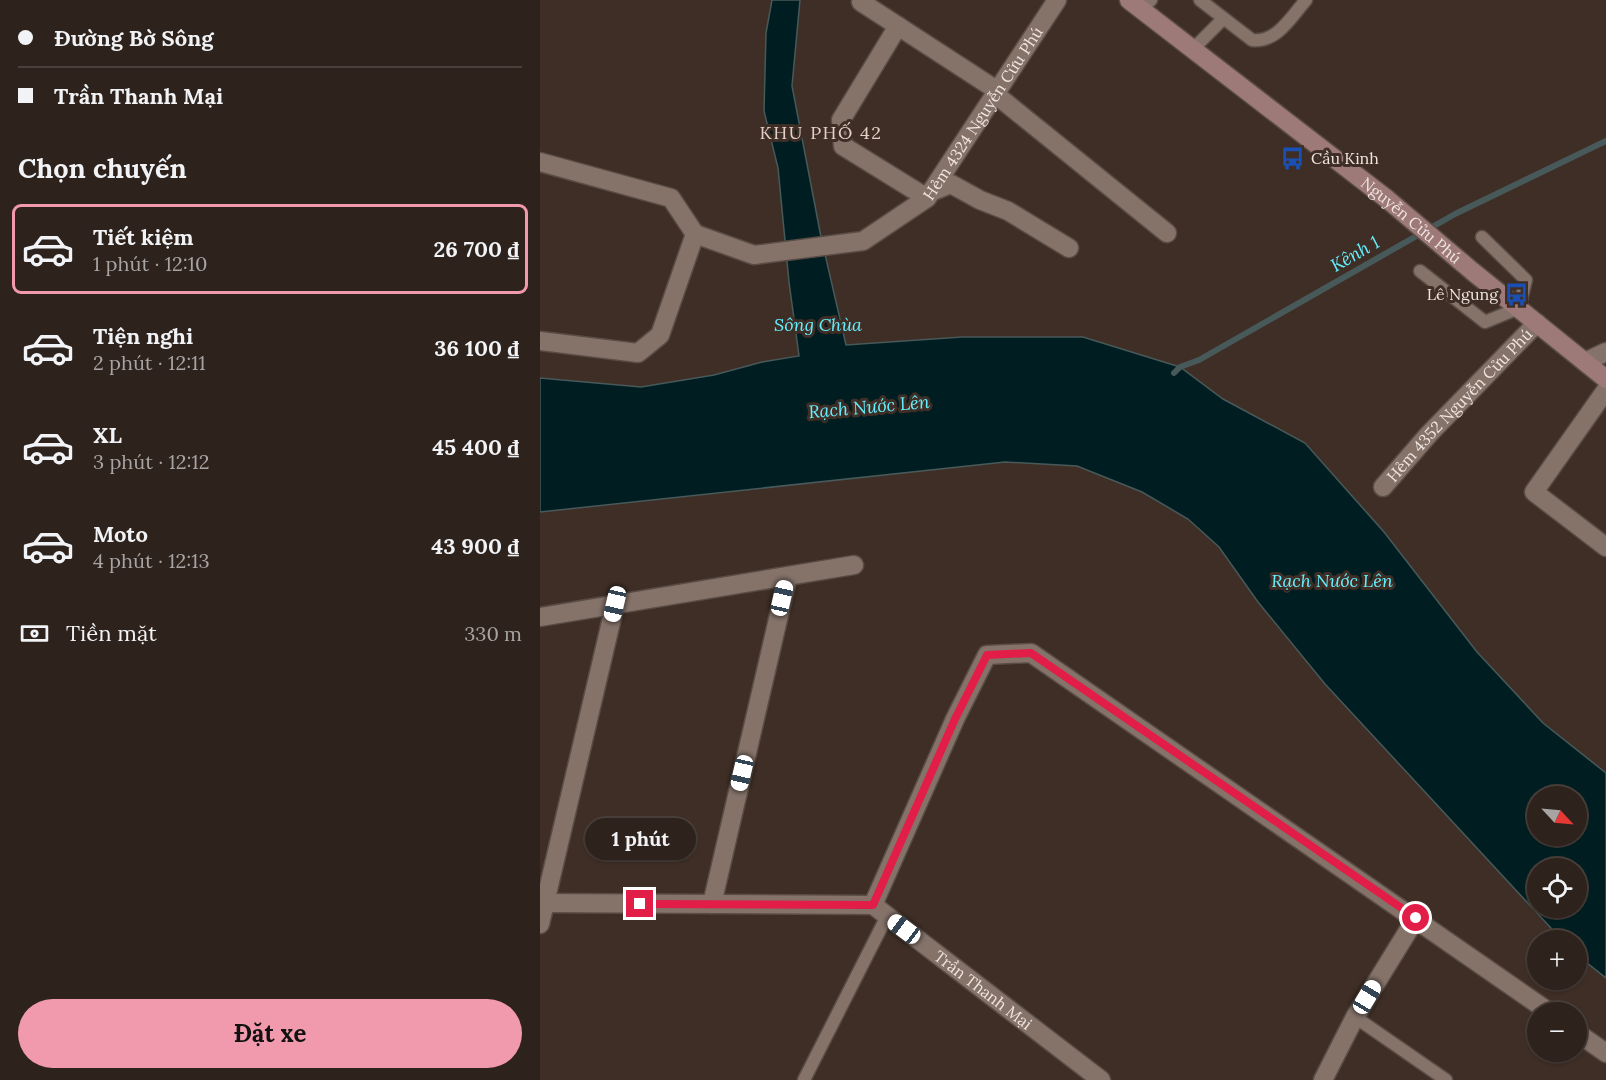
<!DOCTYPE html>
<html lang="vi">
<meta charset="utf-8">
<style>
body{margin:0;font-family:Lora,serif;background:#3a2f29;color:#f1f3f6;height:100vh;display:flex;flex-direction:column;font-size:22px;white-space:nowrap}
*{box-sizing:border-box;margin:0}
p{font-size:20px;color:#a7a4a3}
.icon{flex:none;width:33px;height:33px;fill:none;stroke:currentColor;stroke-width:2;stroke-linecap:round;stroke-linejoin:round}
.map{position:relative;flex:1;overflow:hidden}
.panel{display:flex;flex-direction:column;background:#2e221c;width:540px}
.panel>*{flex:none}
.hud{display:grid;align-content:center;height:132px;padding:0 18px;background:#2e221c}
.needle{width:39px;rotate:116deg}
.controls{position:absolute;left:987px;top:786px;display:grid;gap:12px}
.controls a{display:grid;place-items:center;width:60px;height:60px;border-radius:50%;background:#2e221c;box-shadow:0 2px 4px #0004,0 0 0 2px #493f3b;font-size:30px}
.end{position:absolute;width:27px;height:27px;margin:-14px;border:8px solid #e11d48;background:#fff;box-shadow:0 0 0 3px #fff}
.from{border-radius:50%}
.bubble{position:absolute;height:42px;border-radius:21px;background:#2e221c;box-shadow:0 2px 4px #0004,0 0 0 2px #493f3b;font-size:20px;font-weight:700;line-height:42px;text-align:center}
.car{position:absolute;width:18px;height:36px;margin:-18px -9px;border-radius:8px;box-shadow:0 0 4px 2px #0007;background:linear-gradient(#fff 24%,#345 0 40%,#fff 0 76%,#345 0 86%,#fff 0)}
.hud b{display:flex;align-items:center;gap:21px;height:57px;font-size:22px}
.hud b+b{border-top:2px solid #493f3b}
.hud i{width:15px;height:15px;background:#f1f3f6}
ul{padding:0;list-style:none}
li{display:flex;align-items:center;gap:18px;height:90px;margin:0 12px 9px;padding:0 6px;border:3px solid transparent;border-radius:9px}
li div{flex:1}
li b{display:block;font-size:22px}
li em{font-style:normal;font-weight:700}
li.active{border-color:#f29aad}
li>.icon{width:54px;height:54px;stroke-width:1.5}
h2{padding:0 18px;font-size:27px;line-height:72px}
.pay{display:flex;align-items:center;gap:15px;height:66px;padding:0 18px;font-size:22px}
.pay p{margin-inline-start:auto}
.primary-button{display:flex;gap:12px;margin-top:auto;padding:12px 18px}
.primary-button a{flex:1;height:69px;border-radius:36px;background:#f29aad;color:#111;font-size:24px;font-weight:700;line-height:69px;text-align:center}
main{display:flex;flex:1;min-height:0}
.map>svg:first-child{display:block}
</style>
<main>
<section class="panel">
<div class="hud">
<b><i class="from"></i>Đường Bờ Sông</b>
<b><i></i>Trần Thanh Mại</b>
</div>
<h2>Chọn chuyến</h2>
<ul>
<li class="active"><svg class="icon" aria-label="car" viewBox="0 0 24 24"><path d="M5 17H2v-5l4-1 3-4h7l3 4 3 1v5h-3M9 17h6M6 11h13"/><circle cx="7" cy="17" r="2"/><circle cx="17" cy="17" r="2"/></svg><div><b>Tiết kiệm</b><p>1 phút · 12:10</p></div><em>26 700 ₫</em></li>
<li><svg class="icon" aria-label="car" viewBox="0 0 24 24"><path d="M5 17H2v-5l4-1 3-4h7l3 4 3 1v5h-3M9 17h6M6 11h13"/><circle cx="7" cy="17" r="2"/><circle cx="17" cy="17" r="2"/></svg><div><b>Tiện nghi</b><p>2 phút · 12:11</p></div><em>36 100 ₫</em></li>
<li><svg class="icon" aria-label="car" viewBox="0 0 24 24"><path d="M5 17H2v-5l4-1 3-4h7l3 4 3 1v5h-3M9 17h6M6 11h13"/><circle cx="7" cy="17" r="2"/><circle cx="17" cy="17" r="2"/></svg><div><b>XL</b><p>3 phút · 12:12</p></div><em>45 400 ₫</em></li>
<li><svg class="icon" aria-label="car" viewBox="0 0 24 24"><path d="M5 17H2v-5l4-1 3-4h7l3 4 3 1v5h-3M9 17h6M6 11h13"/><circle cx="7" cy="17" r="2"/><circle cx="17" cy="17" r="2"/></svg><div><b>Moto</b><p>4 phút · 12:13</p></div><em>43 900 ₫</em></li>
</ul>
<div class="pay"><svg class="icon" aria-label="cash" viewBox="0 0 24 24"><path d="M3 7h18v10H3z"/><circle cx="12" cy="12" r="2"/></svg>Tiền mặt<p>330 m</p></div>
<div class="primary-button"><a>Đặt xe</a></div>
</section>
<div class="map">
<svg width="1066" height="1080" viewBox="0 0 1066 1080">
<rect width="100%" height="100%" fill="#3e2e26"/>
<path fill="#001e21" stroke="#48595a" stroke-width="1.5" fill-rule="evenodd" d="M232,0H260L252,86L281,237L306,345L422,337H543L640,367L683,399L765,443L844,532L937,652L1003,723L1066,773V978L1037,955L1036,940H1022L785,684L718,602L679,547L648,519L602,492L537,466L465,462L0,512V378L101,387L174,375L222,362L259,356L249,282L238,168L224,111L226,33ZM998,796H1036V836H998ZM998,868H1036V908H998Z"/>
<g fill="none" stroke-linecap="round" stroke-linejoin="round">
<path stroke="#48595a" stroke-width="6" d="M634,373L640,367L659,360L915,214L1066,141"/>
<defs>
<path id="lane" d="M660,0L712,40C737,43 751,17 766,0
M601,8L611,0
M653,49L683,19
M880,271L945,322L979,308L986,280L942,237
M815,1017L906,1080
M264,1080L347,916"/>
<g id="street">
<path d="M321,2L458,91"/>
<path d="M358,26L301,120L303,146L387,198"/>
<path d="M455,94L627,233"/>
<path d="M0,162L131,198L155,234L120,335L98,353L0,341"/>
<path d="M391,192L411,184L440,200L468,211L529,248"/>
<path id="s1" d="M155,234L214,255L323,241L387,198L517,0"/>
<path d="M1045,362L1066,352"/>
<path d="M1066,390L994,492L1066,547"/>
<path id="s2" d="M843,487L889,434L997,323"/>
<path d="M0,617L314,565"/>
<path id="s3" d="M0,903L333,905L561,1080"/>
<path d="M172,904L248,576"/>
<path d="M333,905L415,719L447,655L491,653L1009,1012"/>
<path d="M0,924L75,605"/>
<path d="M1036,1032L1066,1053"/>
<path d="M783,1080L815,1017L876,918"/>
</g>
<g id="secondary">
<path id="s4" d="M589,0L847,199L932,271L1066,379"/>
</g>
</defs>
<use href="#lane" stroke="#594c45" stroke-width="15"/>
<use href="#street" stroke="#594c45" stroke-width="21"/>
<use href="#secondary" stroke="#594c45" stroke-width="21"/>
<use href="#lane" stroke="#85736a" stroke-width="12"/>
<use href="#street" stroke="#85736a" stroke-width="18"/>
<use href="#secondary" stroke="#9d7978" stroke-width="18"/>
</g>
<g fill="none" stroke-linecap="round" stroke-linejoin="round">
<path stroke="#e11d48" stroke-width="8" d="M100,904L333,905L415,719L447,655L491,653L876,918"/>
</g>
<defs>
<symbol id="bus-bare" viewBox="-9 -9 18 18"><path d="M-5-6H5V4H4V6H2V4H-2V6H-4V4H-5ZM-3.5-4V0h7V-4ZM-3.5 1.2v1.5H-2V1.2ZM2 1.2v1.5H3.5V1.2Z" fill="#1a4fb4" stroke="#3e2e26" stroke-width="2.5" paint-order="stroke"/></symbol>
</defs>
<g fill-rule="evenodd">
<use href="#bus-bare" x="736" y="142" width="33" height="33"/>
<use href="#bus-bare" x="960" y="278" width="33" height="33"/>
</g>
<g text-anchor="middle" stroke-width="6" stroke-linejoin="round" paint-order="stroke">
<g font-size="16" fill="#efe4df" stroke="#3e2e26">
<text dy="6" stroke="none"><textPath href="#s1" startOffset="351">Hẻm 4324 Nguyễn Cửu Phú</textPath></text>
<text dy="6" stroke="none"><textPath href="#s4" startOffset="358">Nguyễn Cửu Phú</textPath></text>
<text dy="6" stroke="none"><textPath href="#s2" startOffset="112">Hẻm 4352 Nguyễn Cửu Phú</textPath></text>
<text dy="6" stroke="none"><textPath href="#s3" startOffset="472">Trần Thanh Mại</textPath></text>
</g>
<g font-size="16" fill="#efe4df" stroke="#3e2e26" text-anchor="start">
<text x="771" y="164">Cầu Kinh</text>
<text x="958" y="300" text-anchor="end">Lê Ngung</text>
</g>
<g font-size="18" letter-spacing="1.5" fill="#e5d0c6" stroke="#3e2e26">
<text x="281" y="139">KHU PHỐ 42</text>
</g>
<g font-size="18" font-style="italic" fill="#64effe" stroke="#3e2e26">
<text transform="translate(815 254) rotate(-30)" y="6">Kênh 1</text>
<text x="278" y="331">Sông Chùa</text>
<text transform="translate(329 407) rotate(-5)" y="6">Rạch Nước Lên</text>
<text x="792" y="587">Rạch Nước Lên</text>
</g>
</g>
</svg>
<div class="controls">
<a><svg class="needle" viewBox="-14 -14 28 28"><path d="M0-13l5 13h-10z" fill="#e53935"/><path d="M0 13l5-13h-10z" fill="#a7a4a3"/></svg></a>
<a><svg class="icon" aria-label="locate" viewBox="0 0 24 24"><circle cx="12" cy="12" r="6"/><path d="M12 2v4M12 18v4M2 12h4M18 12h4"/></svg></a>
<a>+</a>
<a>−</a>
</div>
<i class="end from" style="left:876px;top:918px"></i>
<i class="end" style="left:100px;top:904px"></i>
<div class="bubble" style="left:45px;top:818px;width:111px">1 phút</div>
<i class="car" style="left:242px;top:598px;rotate:13deg"></i>
<i class="car" style="left:75px;top:604px;rotate:193deg"></i>
<i class="car" style="left:202px;top:773px;rotate:193deg"></i>
<i class="car" style="left:364px;top:929px;rotate:307deg"></i>
<i class="car" style="left:827px;top:997px;rotate:31deg"></i>
</div>
</main>
